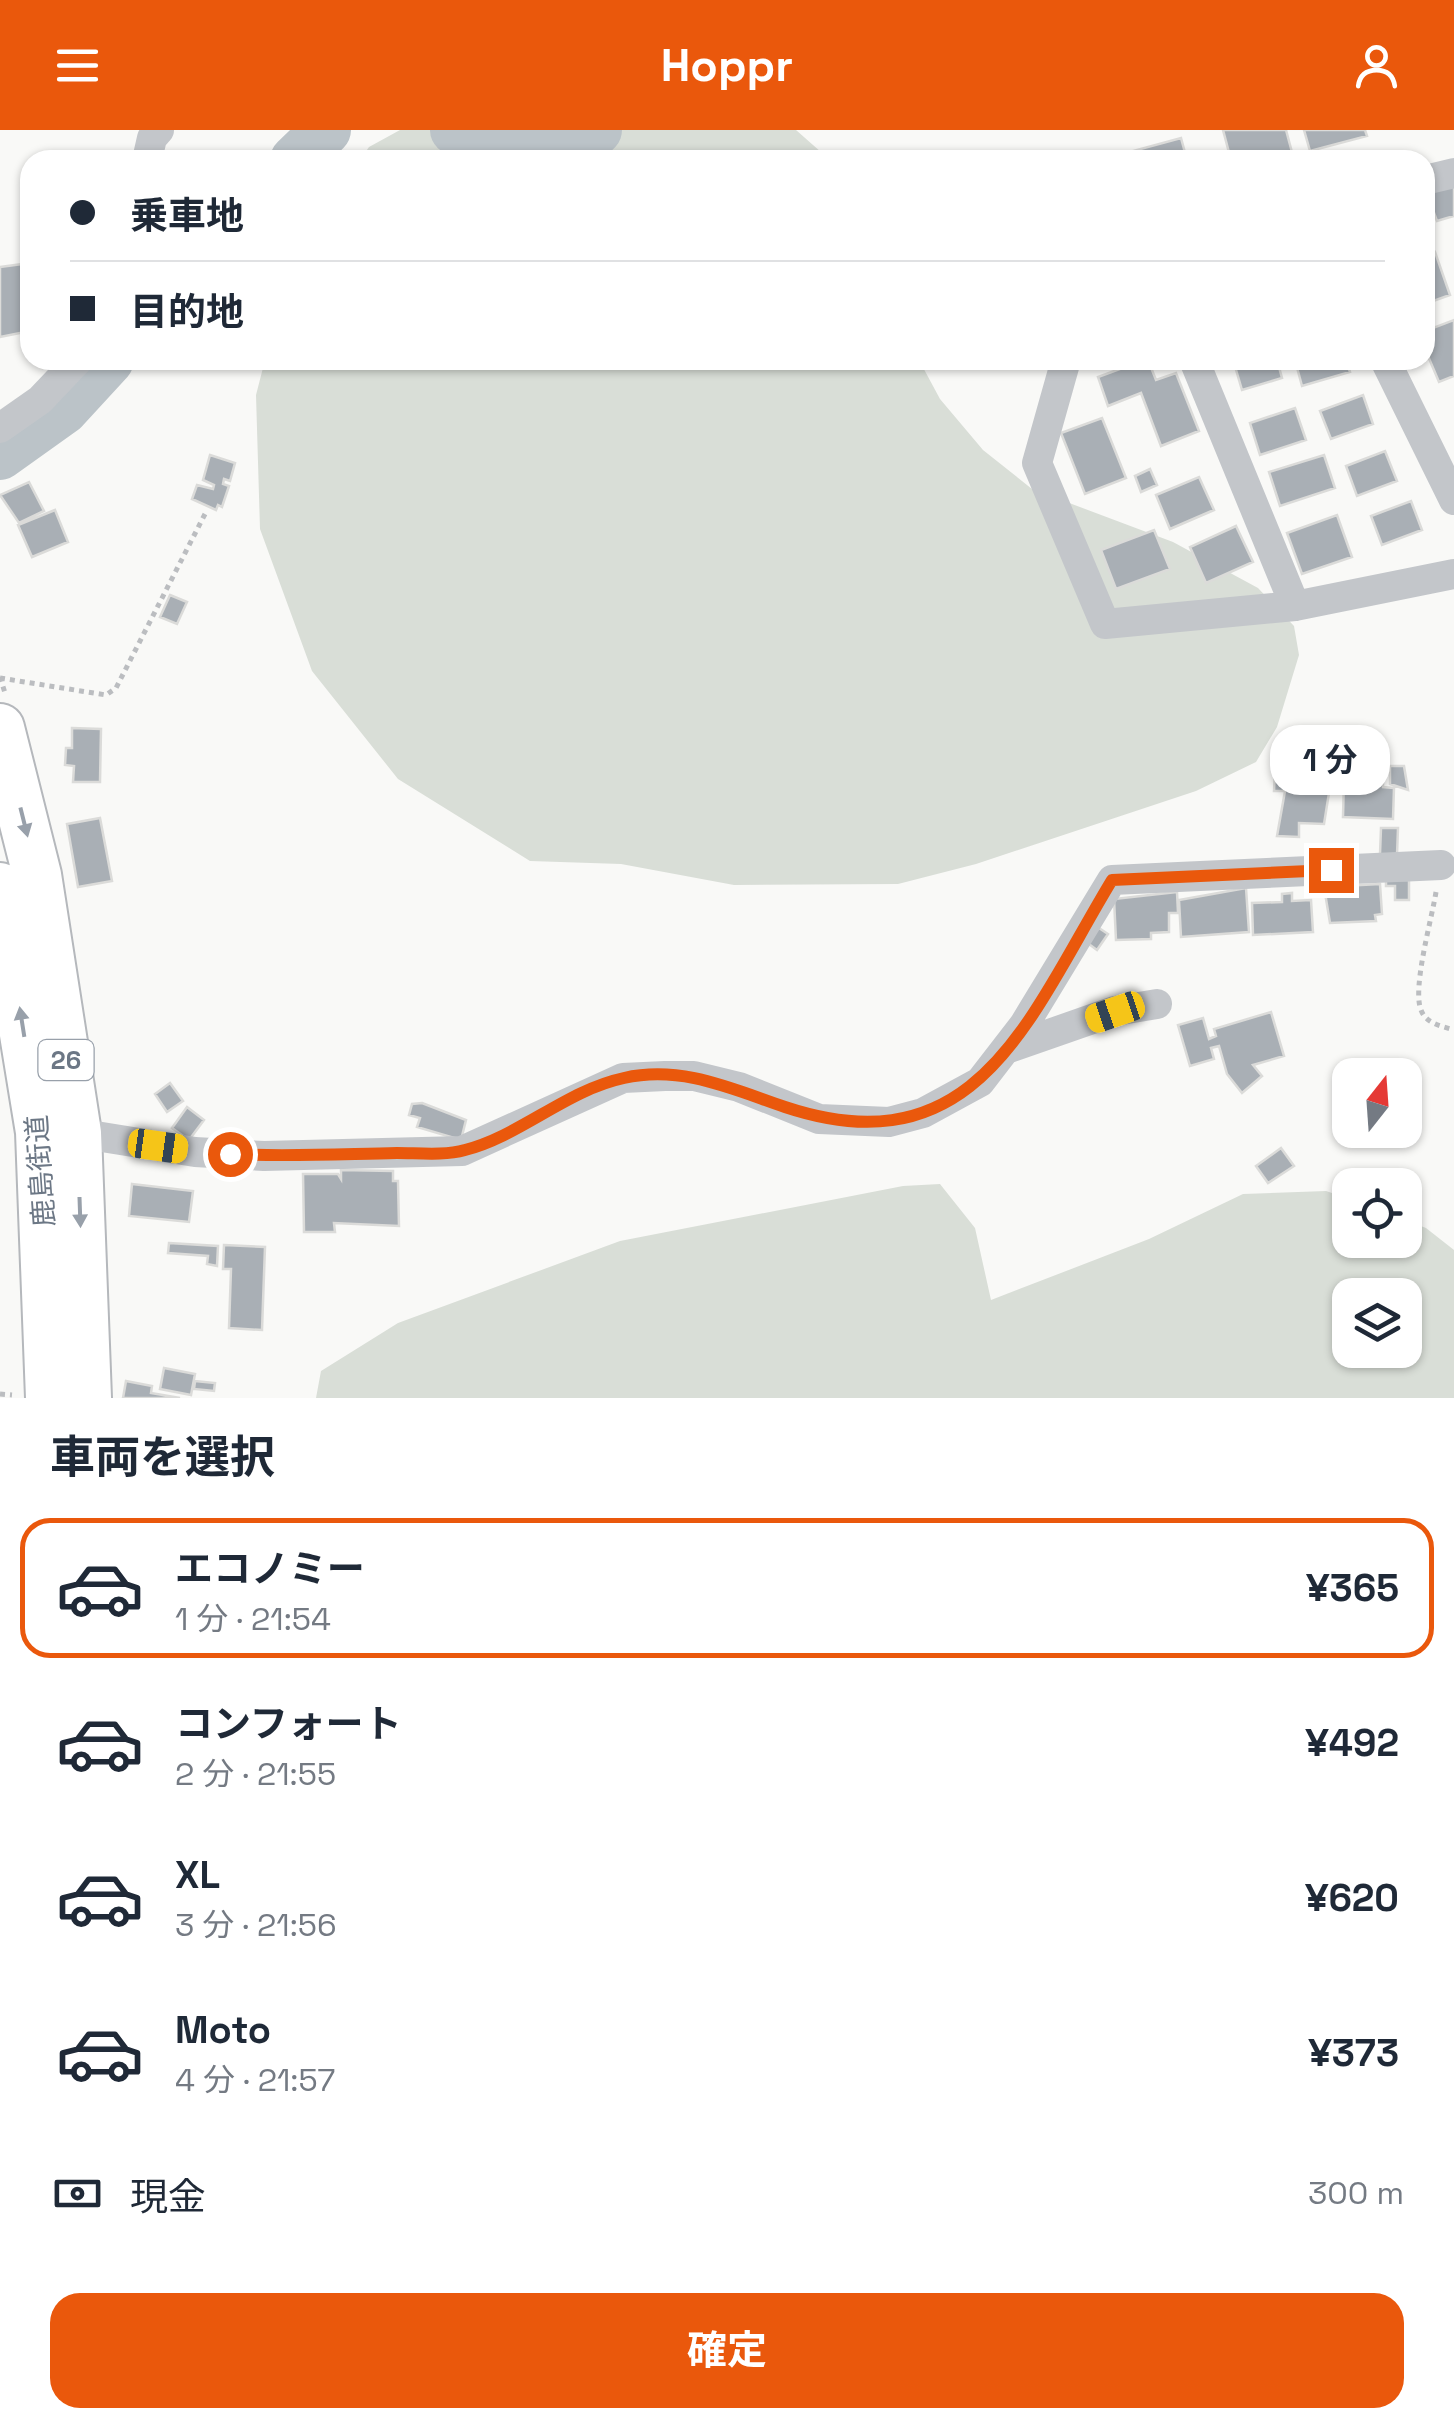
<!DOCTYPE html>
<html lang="ja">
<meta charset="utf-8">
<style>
body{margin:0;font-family:"Space Grotesk","Noto Sans JP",sans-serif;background:#f6f6f7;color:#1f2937;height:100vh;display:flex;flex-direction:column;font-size:38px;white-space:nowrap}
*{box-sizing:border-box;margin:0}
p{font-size:32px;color:#747a83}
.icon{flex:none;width:55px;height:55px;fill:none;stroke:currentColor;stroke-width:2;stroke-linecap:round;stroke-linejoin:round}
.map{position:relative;height:1268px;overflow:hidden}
.side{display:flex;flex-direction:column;background:#fff;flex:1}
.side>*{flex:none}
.banner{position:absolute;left:20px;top:20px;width:1415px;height:220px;border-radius:30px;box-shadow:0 2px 8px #0004;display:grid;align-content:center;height:220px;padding:0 50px;background:#fff}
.needle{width:65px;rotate:17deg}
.controls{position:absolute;left:1332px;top:928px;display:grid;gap:20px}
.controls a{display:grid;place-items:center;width:90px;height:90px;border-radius:20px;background:#fff;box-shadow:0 2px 8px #0004;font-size:50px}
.end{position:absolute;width:45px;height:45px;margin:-22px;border:12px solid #ea580c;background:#fff;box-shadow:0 0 0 5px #fff}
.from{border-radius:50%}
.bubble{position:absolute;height:70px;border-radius:30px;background:#fff;box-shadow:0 2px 8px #0004;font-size:32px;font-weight:700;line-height:70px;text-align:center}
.car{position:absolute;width:30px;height:60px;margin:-30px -15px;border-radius:12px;box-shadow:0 0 8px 2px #0007;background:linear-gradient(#f5c518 24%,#345 0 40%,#f5c518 0 76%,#345 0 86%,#f5c518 0)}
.banner b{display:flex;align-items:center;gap:35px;height:95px;font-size:38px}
.banner b+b{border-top:2px solid #e0e1e3}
.banner i{width:25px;height:25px;background:#1f2937}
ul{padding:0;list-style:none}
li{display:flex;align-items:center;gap:30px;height:140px;margin:0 20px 15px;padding:0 30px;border:5px solid transparent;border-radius:30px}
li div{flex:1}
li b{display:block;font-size:38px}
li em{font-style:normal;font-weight:700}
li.on{border-color:#ea580c}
li>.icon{width:90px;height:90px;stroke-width:1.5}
h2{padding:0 50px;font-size:45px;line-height:120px}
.pay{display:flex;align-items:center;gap:25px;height:110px;padding:0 50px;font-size:38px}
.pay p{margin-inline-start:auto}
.button{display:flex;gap:20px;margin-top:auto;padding:20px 50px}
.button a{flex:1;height:115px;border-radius:30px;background:#ea580c;color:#fff;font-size:40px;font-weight:700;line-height:115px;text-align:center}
header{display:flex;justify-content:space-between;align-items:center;height:130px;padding:0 50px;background:#ea580c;color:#fff;font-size:45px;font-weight:700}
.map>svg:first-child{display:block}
</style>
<header><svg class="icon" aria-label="menu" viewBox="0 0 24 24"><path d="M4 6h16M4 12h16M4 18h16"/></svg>Hoppr<svg class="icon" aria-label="person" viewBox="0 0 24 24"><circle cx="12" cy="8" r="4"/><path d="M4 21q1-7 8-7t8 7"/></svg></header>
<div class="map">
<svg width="1454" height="1268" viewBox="0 0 1454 1268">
<rect width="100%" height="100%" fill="#f9f9f7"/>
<path fill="#d9ded7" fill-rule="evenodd" d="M400,0H796L830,30H360L369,17Z
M265,230H919L940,269L983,320L1032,359L1173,412L1258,458L1294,496L1299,525L1277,597L1256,632L1196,661L976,734L898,754L734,755L621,734L530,731L398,649L312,541L260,399L256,265Z
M940,1054L975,1098L991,1170L1149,1109L1243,1064L1326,1061L1350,1069V1110H1405V1090L1426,1098L1454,1120V1268H316L321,1241L398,1193L620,1111L903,1056ZM1350,1165H1405V1220H1350Z"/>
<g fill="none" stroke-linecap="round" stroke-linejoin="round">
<path stroke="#bbc3c8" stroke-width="50" d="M455,0C500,17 559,42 597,0
M295,30L326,0
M0,325L63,280L109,230"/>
</g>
<path fill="#a9afb5" stroke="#dbdbd9" stroke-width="2.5" d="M1223,0H1286L1293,26L1231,30Z
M1304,0H1365L1367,6L1310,21Z
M1181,8L1187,30H1136L1133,21Z
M1454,51V86L1437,91L1426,61Z
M1435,122L1450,165L1425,174V126Z
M30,133V201L0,207V137Z
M1454,190V246L1439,252L1425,219V201Z
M1144,230H1148L1156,250L1176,243L1199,301L1161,316L1141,263L1108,276L1098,247Z
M1246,230H1277L1282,248L1242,260L1234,233Z
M1295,230H1346L1350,242L1302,256Z
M1363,265L1373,294L1331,309L1320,281Z
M1295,278L1306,310L1260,325L1250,293Z
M1102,288L1126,348L1085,364L1061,303Z
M1385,321L1397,351L1357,366L1346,336Z
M210,325L235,333L230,351L224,349L223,354L229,356L222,377L218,375L216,380L192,369L197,355L213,359L214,355L203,350Z
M1324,325L1335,358L1280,376L1269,342Z
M1150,339L1157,355L1141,362L1135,346Z
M1199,347L1214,380L1170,399L1156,365Z
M29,352L44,381L19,393L0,365Z
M1411,371L1422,400L1382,415L1371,386Z
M55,380L68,412L32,427L18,395Z
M1337,385L1352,427L1302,444L1287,403Z
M1236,396L1253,432L1206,453L1190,417Z
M1154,400L1170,439L1116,459L1101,420Z
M170,465L187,472L177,494L160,487Z
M72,598L101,599L100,652H73L74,636L65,635L66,618H72Z
M1390,636H1404L1408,660L1390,654Z
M1275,640L1312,642L1311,662L1329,663L1324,694L1299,693V707L1277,706L1285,661H1274Z
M1344,649L1383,650V657L1394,658L1393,689L1343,687Z
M100,688L112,751L78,757L67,694Z
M1381,698H1398L1397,725L1380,724Z
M1386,750H1409V770H1395V756H1386Z
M1380,754L1382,784L1375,785L1376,791L1330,793L1324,757Z
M1246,758L1249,802L1181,807L1179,770Z
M1177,762L1178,783H1169V802L1151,803V809L1116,810L1114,769Z
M1292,763V771L1311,770L1313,802L1253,805L1252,773L1282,772V764Z
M1096,796L1108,804L1097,820L1086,812Z
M1271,882L1284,926L1253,935L1262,946L1242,963L1227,944L1219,916L1211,918L1214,929L1190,936L1178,895L1203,888L1209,909L1216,906L1214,899Z
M170,953L183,971L167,982L155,964Z
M422,973L466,990L461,1010L417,997L420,988L409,985L412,974Z
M187,977L204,990L189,1010L172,998Z
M1281,1018L1294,1036L1268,1053L1256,1036Z
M341,1040L393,1041V1051H398L399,1096L334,1093L335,1102H304L303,1044H338L341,1049Z
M132,1054L193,1061L189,1092L129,1086Z
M169,1113L218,1116L217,1136L207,1134L208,1126L168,1123Z
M224,1115L265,1117L262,1200L229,1198L231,1139H223Z
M164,1238L195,1244L191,1265L160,1259Z
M126,1251L152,1256L151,1263L180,1268H123Z
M195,1251L215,1253L214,1261L194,1259Z"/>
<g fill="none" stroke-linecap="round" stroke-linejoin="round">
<defs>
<path id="primary" d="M0,598L37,745L77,1003L87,1268
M0,757L40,1002L50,1268"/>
</defs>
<use href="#primary" stroke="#b5b8bc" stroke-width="52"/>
<path stroke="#bbbdc0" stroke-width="5" stroke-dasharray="5 5" stroke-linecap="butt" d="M0,547L5,563
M0,548L106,565L116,558L205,384
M1436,762C1432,788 1412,858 1421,880C1426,894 1442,896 1454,900
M0,1264L12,1265"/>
<path stroke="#c3c6ca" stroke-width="30" d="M147,30L152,8L159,0
M1425,50L1454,43
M1066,230L1037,333L1105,494L1295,476L1454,444
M1194,230L1295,476
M1385,230L1454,370
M0,298L40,270L78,230
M1009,918L1115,881L1157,874
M77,1003L195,1022L264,1026L462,1021L623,948L665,946H694L739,957L819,989L889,992L923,983L980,952L1024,895L1112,750L1441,735"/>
<use href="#primary" stroke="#fff" stroke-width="48"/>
</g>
<defs><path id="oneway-solid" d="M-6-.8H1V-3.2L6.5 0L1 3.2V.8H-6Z" transform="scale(2.5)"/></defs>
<g fill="#98a0aa">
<use href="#oneway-solid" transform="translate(24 692) rotate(76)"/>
<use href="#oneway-solid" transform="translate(22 892) rotate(-99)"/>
<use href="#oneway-solid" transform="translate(80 1082) rotate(88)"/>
</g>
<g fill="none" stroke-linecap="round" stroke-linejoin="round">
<path stroke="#ea580c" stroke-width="12" d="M230,1024C285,1027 341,1024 397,1023C418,1023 444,1026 465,1020C520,1006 567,960 624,948C682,935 732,959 785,977C978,1041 1030,885 1112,750L1331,740"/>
</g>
<g text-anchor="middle" stroke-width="10" stroke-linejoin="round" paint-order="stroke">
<rect fill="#fff" stroke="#98a0aa" stroke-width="2.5" x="38.5" y="910" width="55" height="40" rx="8"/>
<g font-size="25" font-weight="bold" fill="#6c7785">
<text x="66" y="939">26</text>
</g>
<g font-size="28" fill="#6c7785" stroke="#fff">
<text transform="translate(40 1041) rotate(-94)" y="10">鹿島街道</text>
</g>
</g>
</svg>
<div class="controls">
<a><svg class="needle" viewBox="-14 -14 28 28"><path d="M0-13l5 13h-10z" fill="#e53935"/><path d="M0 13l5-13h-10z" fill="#747a83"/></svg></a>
<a><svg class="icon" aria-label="locate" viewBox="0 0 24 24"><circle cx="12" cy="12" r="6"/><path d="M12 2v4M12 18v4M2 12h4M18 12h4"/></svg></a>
<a><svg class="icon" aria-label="layers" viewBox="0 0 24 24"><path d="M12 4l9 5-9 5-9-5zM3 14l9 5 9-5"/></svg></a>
</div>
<i class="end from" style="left:230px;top:1024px"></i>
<i class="end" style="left:1331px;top:740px"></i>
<div class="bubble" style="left:1270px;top:595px;width:120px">1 分</div>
<i class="car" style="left:1115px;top:882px;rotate:251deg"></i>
<i class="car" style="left:158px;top:1016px;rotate:98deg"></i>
<div class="banner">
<b><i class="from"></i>乗車地</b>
<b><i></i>目的地</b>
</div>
</div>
<section class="side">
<h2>車両を選択</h2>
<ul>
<li class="on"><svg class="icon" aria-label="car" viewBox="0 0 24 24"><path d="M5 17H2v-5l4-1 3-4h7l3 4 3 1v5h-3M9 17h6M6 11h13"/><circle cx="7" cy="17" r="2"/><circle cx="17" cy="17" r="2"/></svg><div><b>エコノミー</b><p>1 分 · 21:54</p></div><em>¥365</em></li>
<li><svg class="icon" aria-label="car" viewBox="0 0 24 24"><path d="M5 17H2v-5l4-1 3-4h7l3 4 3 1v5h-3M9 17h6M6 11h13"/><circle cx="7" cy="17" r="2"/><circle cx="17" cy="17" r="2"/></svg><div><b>コンフォート</b><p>2 分 · 21:55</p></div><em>¥492</em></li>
<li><svg class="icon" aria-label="car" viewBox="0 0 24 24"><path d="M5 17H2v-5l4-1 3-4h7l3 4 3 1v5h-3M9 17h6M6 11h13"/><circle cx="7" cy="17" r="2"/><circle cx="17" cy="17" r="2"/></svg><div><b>XL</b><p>3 分 · 21:56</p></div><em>¥620</em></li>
<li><svg class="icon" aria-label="car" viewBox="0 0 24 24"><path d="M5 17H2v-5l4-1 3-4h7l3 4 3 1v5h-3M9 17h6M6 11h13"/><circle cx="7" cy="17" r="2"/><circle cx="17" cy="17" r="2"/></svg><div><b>Moto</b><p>4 分 · 21:57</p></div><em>¥373</em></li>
</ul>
<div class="pay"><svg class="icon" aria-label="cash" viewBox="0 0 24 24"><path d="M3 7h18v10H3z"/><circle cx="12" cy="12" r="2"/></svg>現金<p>300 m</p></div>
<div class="button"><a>確定</a></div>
</section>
